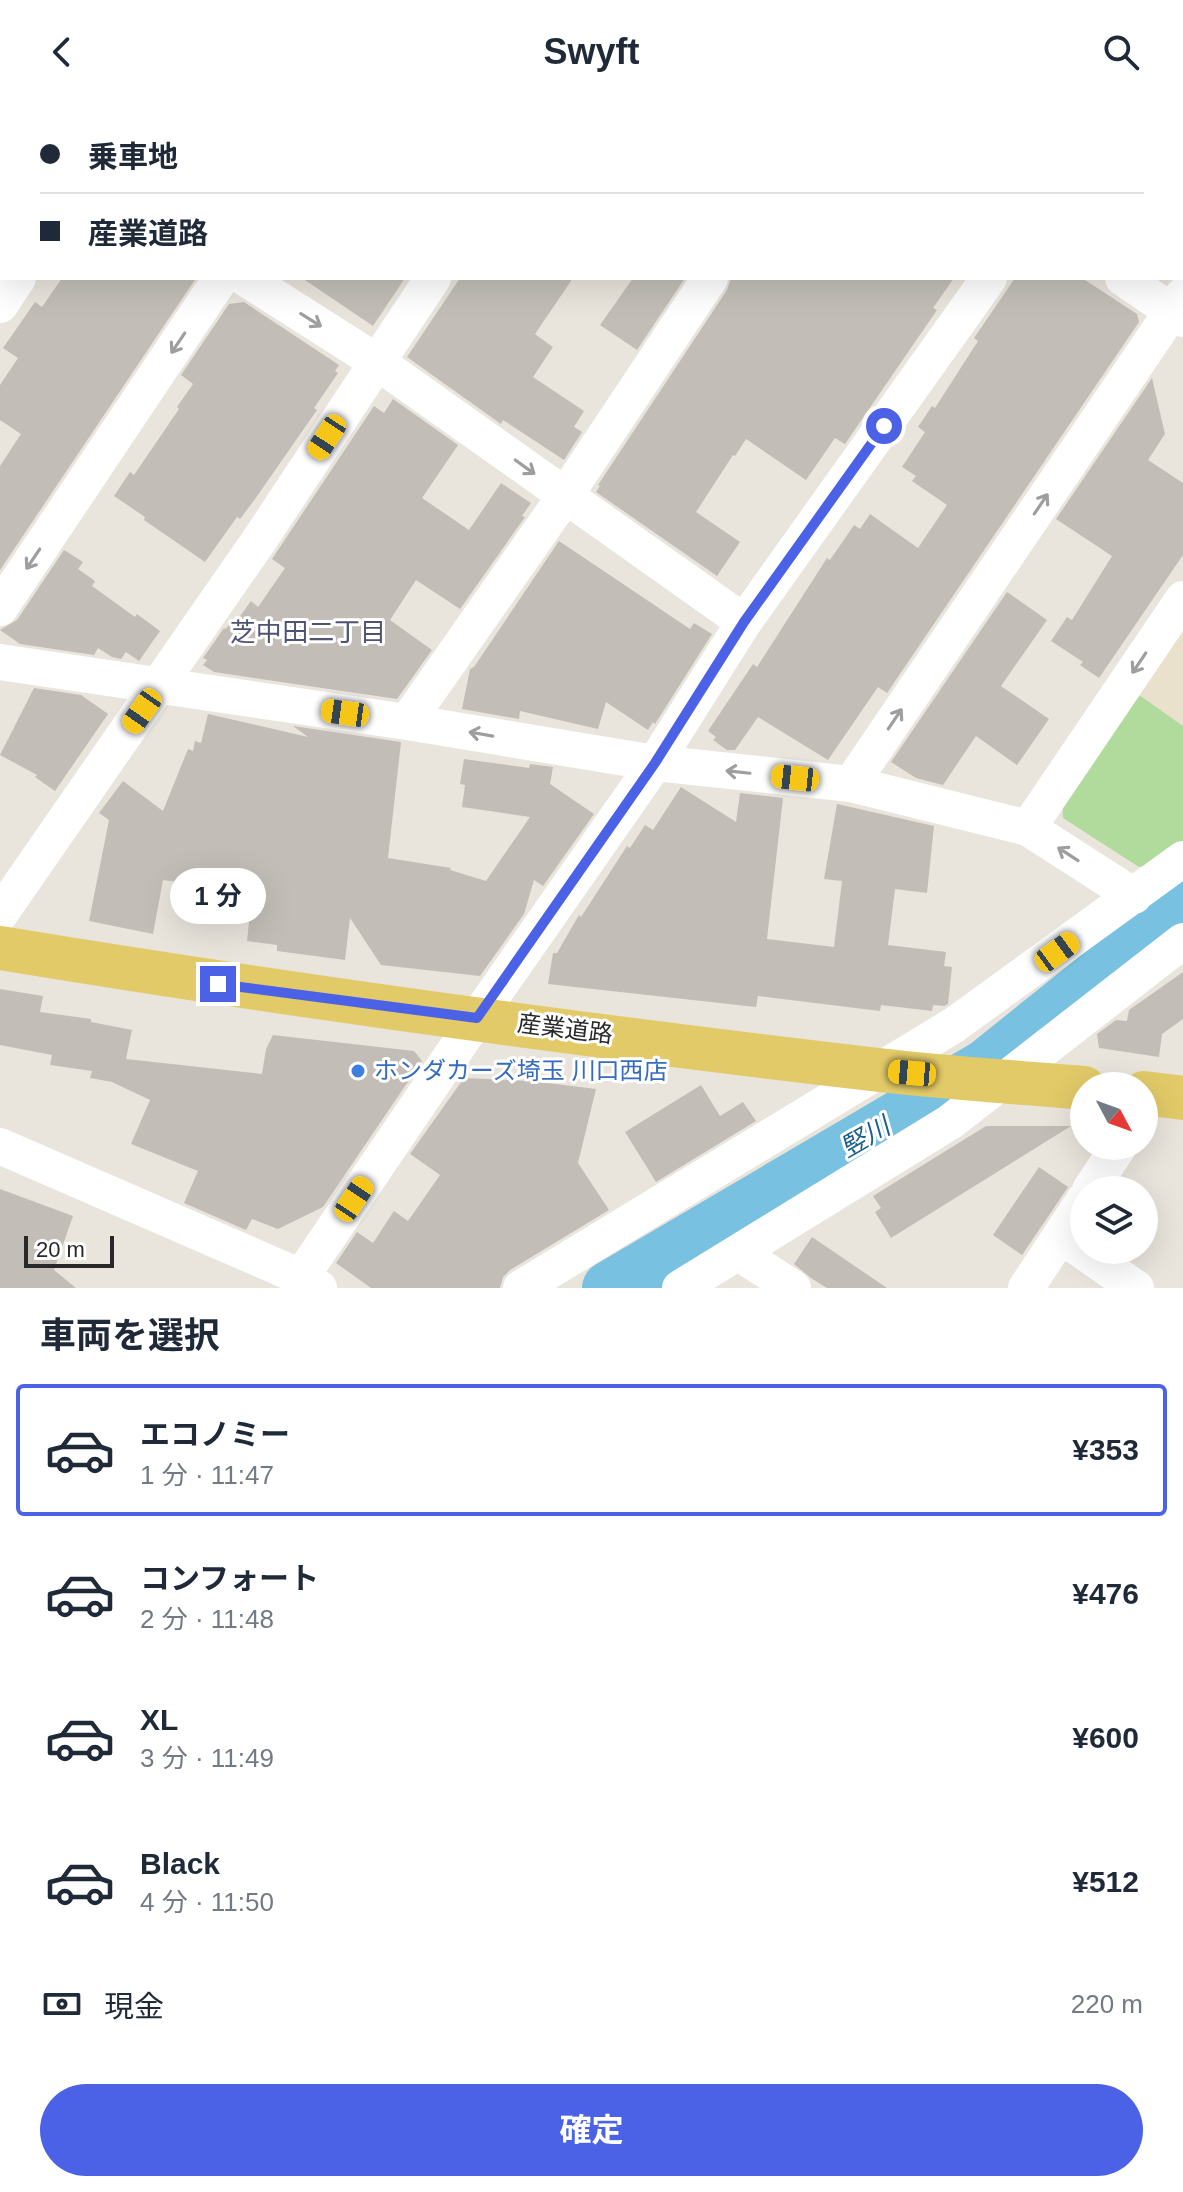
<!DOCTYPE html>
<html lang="ja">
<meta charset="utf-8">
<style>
body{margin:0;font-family:Helvetica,"Noto Sans JP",sans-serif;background:#f2f2f3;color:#1f2937;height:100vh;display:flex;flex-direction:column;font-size:30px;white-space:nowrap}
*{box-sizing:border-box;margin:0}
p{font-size:26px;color:#747a83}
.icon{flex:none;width:44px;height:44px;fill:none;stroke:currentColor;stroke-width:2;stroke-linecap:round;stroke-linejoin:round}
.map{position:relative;height:1184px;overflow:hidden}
.panel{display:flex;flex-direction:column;background:#fff;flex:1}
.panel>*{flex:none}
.banner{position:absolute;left:0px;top:0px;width:1184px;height:176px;box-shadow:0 8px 32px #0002;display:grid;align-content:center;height:176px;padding:0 40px;background:#fff}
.needle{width:52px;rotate:131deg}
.tools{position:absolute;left:1070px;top:968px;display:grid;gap:16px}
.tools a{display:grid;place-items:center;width:88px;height:88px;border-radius:50%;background:#fff;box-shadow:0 8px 32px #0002;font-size:40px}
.scale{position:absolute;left:24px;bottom:20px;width:90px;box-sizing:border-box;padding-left:8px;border:4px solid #282828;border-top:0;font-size:22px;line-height:28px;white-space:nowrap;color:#282828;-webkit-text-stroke:6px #fff;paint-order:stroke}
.end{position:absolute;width:36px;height:36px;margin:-18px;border:10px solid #4b62e7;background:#fff;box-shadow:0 0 0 4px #fff}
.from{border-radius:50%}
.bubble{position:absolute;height:56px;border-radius:28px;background:#fff;box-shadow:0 8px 32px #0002;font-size:26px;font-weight:700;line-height:56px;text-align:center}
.car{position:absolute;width:24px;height:48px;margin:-24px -12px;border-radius:10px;box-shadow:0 0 6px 2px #0007;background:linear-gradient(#f5c518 24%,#345 0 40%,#f5c518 0 76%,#345 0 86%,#f5c518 0)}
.banner b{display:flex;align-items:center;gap:28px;height:76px;font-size:30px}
.banner b+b{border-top:2px solid #e0e1e3}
.banner i{width:20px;height:20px;background:#1f2937}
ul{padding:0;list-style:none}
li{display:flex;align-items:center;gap:24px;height:132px;margin:0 16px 12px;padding:0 24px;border:4px solid transparent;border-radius:8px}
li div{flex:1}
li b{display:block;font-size:30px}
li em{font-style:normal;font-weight:700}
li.active{border-color:#4b62e7}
li>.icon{width:72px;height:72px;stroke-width:1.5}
h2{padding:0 40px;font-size:36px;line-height:96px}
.pay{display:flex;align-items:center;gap:20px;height:88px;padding:0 40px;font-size:30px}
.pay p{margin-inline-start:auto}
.button{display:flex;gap:16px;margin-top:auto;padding:16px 40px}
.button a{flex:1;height:92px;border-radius:48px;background:#4b62e7;color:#fff;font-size:32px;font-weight:700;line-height:92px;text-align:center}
header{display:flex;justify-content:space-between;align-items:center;height:104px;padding:0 40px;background:#fff;font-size:36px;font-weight:700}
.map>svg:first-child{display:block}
</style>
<header><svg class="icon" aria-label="back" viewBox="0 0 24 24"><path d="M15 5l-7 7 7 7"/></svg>Swyft<svg class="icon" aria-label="search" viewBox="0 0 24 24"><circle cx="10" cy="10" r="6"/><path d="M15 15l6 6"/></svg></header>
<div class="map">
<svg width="1183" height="1184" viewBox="0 0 1183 1184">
<rect width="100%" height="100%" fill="#e9e4dc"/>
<path fill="#eae1cc" d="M1183,512V622L1132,586Z"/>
<path fill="#b0db9d" d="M1132,586L1183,622V741L1156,761L1139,763L1063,714L1062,690Z"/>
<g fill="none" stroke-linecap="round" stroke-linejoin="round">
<path stroke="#78c1e1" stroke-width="54" d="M609,1184L986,962L1183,804"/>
</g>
<path fill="#c2beb7" d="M62,174H196L0,466V362L21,330L0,316V281L18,254L3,244L35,198L42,203Z
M302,174H405L373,222Z
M460,174H573L535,230L553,243L533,273L584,307L574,323L582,328L564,356L503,316L501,320L407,253Z
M633,174H685L637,246L600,221Z
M731,174H954L933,204L937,206L845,340L835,334L806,376L746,335L735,352L733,351L696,408L740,438L717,472L596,388L600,382L598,381L727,186Z
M1015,174H1082L1137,210L1139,218L887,589L878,583L828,656L758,613L735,646H727L713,636L716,633L708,627L753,560L757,563L827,454L830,456L854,421L860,425L870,410L918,444L947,401L912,377L916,372L902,363L925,328L918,323L932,302L935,304L978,237L974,234Z
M244,198L339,261L335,267L338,269L314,304L317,306L255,395L240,415L237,413L205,458L144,416L145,413L114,392L130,368L134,371L179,305L177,303L193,280L181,271L229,200Z
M1152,274L1165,330L1148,356L1183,379V451L1099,574L1080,561L1083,558L1051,537L1067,513L1072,516L1112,452L1056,415Z
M393,295L458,341L422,394L469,426L501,379L531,399L522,412L525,413L460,505L416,476L390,516L432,546L397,595L214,568L203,561L207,556L203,554L224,524L226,525L232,515L236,518L251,497L258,503L285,464L272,455L374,302L384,309Z
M559,437L690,525L694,519L712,530L655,620L653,618L648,626L606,598L598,625L520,607L519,615L462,605L470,565L474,563Z
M64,446L83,458L78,465L95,477L92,482L135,513L137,510L160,527L139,557L126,548L121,555L112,553L98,544L94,551L20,540L0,526L17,516Z
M1007,488L1047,516L1001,582L1049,615L1017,661L976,632L943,681L916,674L891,658Z
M34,584L81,591L108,610L55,687L35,673L37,671L0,651Z
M208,610L308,633L293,622L401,638L388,754L451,764L450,766L486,777L530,713L462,703L465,681L460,680L464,655L529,664L530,660L553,663L550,680L594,710L543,782L534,776L524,810L480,872L381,861L350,814L345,856L277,847V841L247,837L249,818L241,817L242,803L237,802L238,793H231L232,785L163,776L153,830L89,817L109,716L99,709L123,677L163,707L188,645L193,647L195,637L201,639Z
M681,683L736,718L740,689L783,694L767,835L834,843L842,777L824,775L837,700L934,722L927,789L895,785L888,841L946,848L944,862L952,863L948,900L944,902L933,901L932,907L881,901L880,907L758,892L756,903L548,880L553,849H557L579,811L581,813L627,742L630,744L645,721L653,726Z
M1183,868V915L1162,930L1159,953L1099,944L1097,930L1116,916L1127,917L1129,906Z
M0,885L43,892L40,908L91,915V918L132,926L126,955L262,970L266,945L273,931L414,947L422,957L323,1103L278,1125L252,1115L246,1126L184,1099L198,1067L131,1040L150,996L112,978L90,974L92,967L50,961L52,951L0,941Z
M464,974L531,977L596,985L578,1059L609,1106L510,1166L503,1173L500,1184H371L336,1159L357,1128L373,1139L394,1107L408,1117L440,1071L410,1050Z
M701,981L720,1012L743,998L756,1017L656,1078L625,1028Z
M986,1022H1071L891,1134L875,1108L881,1104L873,1092Z
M1039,1063L1068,1083L1022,1151L993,1131Z
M0,1085L73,1112L54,1166L76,1184H0Z
M812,1133L887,1184H827L811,1174L794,1160Z"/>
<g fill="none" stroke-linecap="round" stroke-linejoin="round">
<path stroke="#fff" stroke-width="36" d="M872,0L875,2
M0,1L2,3
M136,2L137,0
M339,2L341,0
M548,2L549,0
M824,2L825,0
M1107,2L1108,0
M245,174L377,258L744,518
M1123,174L1183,215
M0,201L18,174
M0,504L221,174
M0,558L407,618L655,659L851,680L1028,724L1134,792
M407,618L565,392L710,174
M851,680L1183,191
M1028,724L1183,495
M0,810L260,435L433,174
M0,1042L301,1173L319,1184
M1090,1086L1119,1042
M1061,1132L1136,1184
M739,1149L793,1184
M301,1173L477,914L655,659L744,518L989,174
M521,1184L954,921L1183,755
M680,1184L950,1018L1183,837
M1026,1184L1084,1096"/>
<path stroke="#e2ca68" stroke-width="44" d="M0,844C292,892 586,932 879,966C947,974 1016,978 1084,984
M1144,989L1183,994"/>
</g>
<defs><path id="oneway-shaft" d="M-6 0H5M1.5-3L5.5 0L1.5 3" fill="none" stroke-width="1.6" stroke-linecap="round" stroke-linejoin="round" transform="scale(2)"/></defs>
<g stroke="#9e9e9e">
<use href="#oneway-shaft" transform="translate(311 216) rotate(32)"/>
<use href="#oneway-shaft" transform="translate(178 239) rotate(124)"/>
<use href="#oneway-shaft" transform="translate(525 363) rotate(36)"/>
<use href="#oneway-shaft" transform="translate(1041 400) rotate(-56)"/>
<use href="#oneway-shaft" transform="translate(33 455) rotate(124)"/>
<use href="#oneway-shaft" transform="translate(1139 559) rotate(124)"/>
<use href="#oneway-shaft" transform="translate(895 615) rotate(-56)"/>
<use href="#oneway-shaft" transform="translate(481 630) rotate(-170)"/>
<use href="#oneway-shaft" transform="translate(738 668) rotate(-174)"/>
<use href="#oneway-shaft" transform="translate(1068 750) rotate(-147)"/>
</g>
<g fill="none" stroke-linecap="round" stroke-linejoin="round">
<path stroke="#4b62e7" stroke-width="10" d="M218,880L477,914L655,659L744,518L884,322"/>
</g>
<circle fill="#3f7fe0" stroke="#fff" stroke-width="3" cx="358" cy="967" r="8"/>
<g text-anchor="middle" stroke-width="6" stroke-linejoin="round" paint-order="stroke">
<g font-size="24" fill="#282828" stroke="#fff">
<text transform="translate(565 925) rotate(7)" y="8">産業道路</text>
</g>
<g font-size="24" fill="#366cbe" stroke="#fff" text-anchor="start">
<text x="374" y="975">ホンダカーズ埼玉 川口西店</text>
</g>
<g font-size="26" fill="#4e5374" stroke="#fff">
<text x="308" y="537">芝中田二丁目</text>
</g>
<g font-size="26" font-style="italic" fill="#1b608a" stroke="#fff">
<text transform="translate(865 1033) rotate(-30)" y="9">竪川</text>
</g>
</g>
</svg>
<div class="tools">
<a><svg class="needle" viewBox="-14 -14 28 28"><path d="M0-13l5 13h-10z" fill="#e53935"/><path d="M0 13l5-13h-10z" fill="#747a83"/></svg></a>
<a><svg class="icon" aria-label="layers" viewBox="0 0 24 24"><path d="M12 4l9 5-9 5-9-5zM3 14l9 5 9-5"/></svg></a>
</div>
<div class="scale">20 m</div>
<i class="end from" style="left:884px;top:322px"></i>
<i class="end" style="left:218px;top:880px"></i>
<div class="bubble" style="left:170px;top:764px;width:96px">1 分</div>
<i class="car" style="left:327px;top:333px;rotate:213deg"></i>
<i class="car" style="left:142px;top:607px;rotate:215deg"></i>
<i class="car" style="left:345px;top:609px;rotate:278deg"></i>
<i class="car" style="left:795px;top:674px;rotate:276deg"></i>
<i class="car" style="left:1057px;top:848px;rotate:54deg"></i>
<i class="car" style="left:912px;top:969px;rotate:275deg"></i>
<i class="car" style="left:354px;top:1095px;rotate:34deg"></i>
<div class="banner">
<b><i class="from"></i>乗車地</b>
<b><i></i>産業道路</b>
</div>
</div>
<section class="panel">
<h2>車両を選択</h2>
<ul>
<li class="active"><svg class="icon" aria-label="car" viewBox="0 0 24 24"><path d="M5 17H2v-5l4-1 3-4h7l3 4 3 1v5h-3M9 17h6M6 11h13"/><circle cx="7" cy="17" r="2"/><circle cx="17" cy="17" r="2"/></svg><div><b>エコノミー</b><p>1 分 · 11:47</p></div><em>¥353</em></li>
<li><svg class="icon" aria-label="car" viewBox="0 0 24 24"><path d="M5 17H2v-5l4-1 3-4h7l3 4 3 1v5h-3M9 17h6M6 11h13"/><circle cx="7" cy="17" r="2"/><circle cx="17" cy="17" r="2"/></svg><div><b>コンフォート</b><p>2 分 · 11:48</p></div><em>¥476</em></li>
<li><svg class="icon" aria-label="car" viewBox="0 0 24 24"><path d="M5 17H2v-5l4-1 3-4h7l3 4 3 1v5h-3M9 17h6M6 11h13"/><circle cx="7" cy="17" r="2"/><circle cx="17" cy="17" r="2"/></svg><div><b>XL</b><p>3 分 · 11:49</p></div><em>¥600</em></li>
<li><svg class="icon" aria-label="car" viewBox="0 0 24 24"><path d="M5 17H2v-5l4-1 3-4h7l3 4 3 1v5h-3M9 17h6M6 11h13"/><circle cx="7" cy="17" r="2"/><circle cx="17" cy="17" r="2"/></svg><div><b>Black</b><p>4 分 · 11:50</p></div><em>¥512</em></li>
</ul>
<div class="pay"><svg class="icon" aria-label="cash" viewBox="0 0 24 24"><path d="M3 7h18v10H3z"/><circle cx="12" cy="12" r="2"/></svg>現金<p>220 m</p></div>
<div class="button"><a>確定</a></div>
</section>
